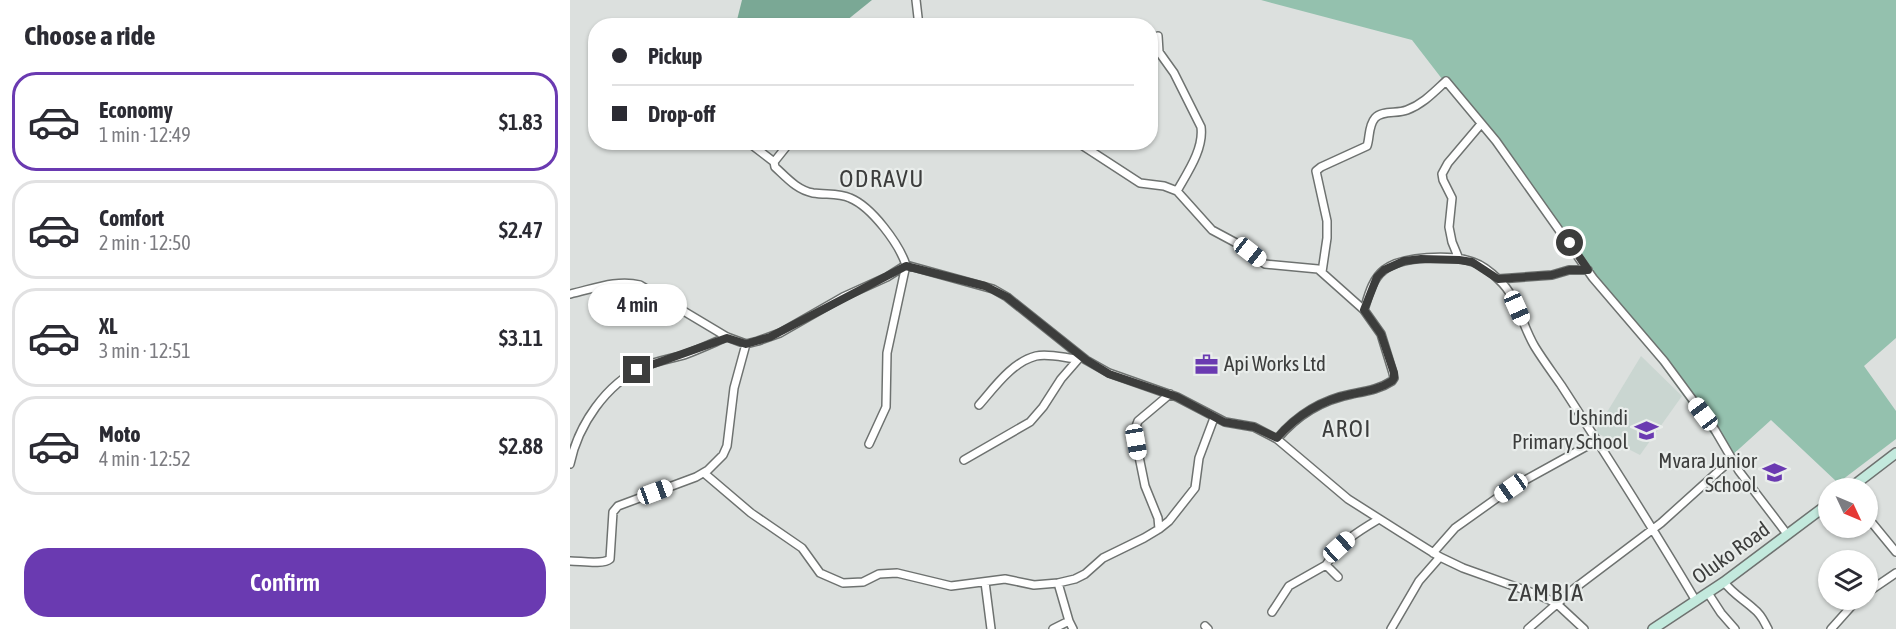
<!DOCTYPE html>
<meta charset="utf-8">
<style>
body{margin:0;font-family:"Asap Condensed",sans-serif;background:#f2f2f3;color:#2b2b33;height:100vh;display:flex;flex-direction:column;font-size:22px;white-space:nowrap}
*{box-sizing:border-box;margin:0}
p{font-size:20px;color:#7c7c81}
.icon{flex:none;width:33px;height:33px;fill:none;stroke:currentColor;stroke-width:2;stroke-linecap:round;stroke-linejoin:round}
.map{position:relative;flex:1;overflow:hidden}
.details{display:flex;flex-direction:column;background:#fff;width:570px}
.details>*{flex:none}
.guide{position:absolute;left:18px;top:18px;width:570px;height:132px;border-radius:24px;box-shadow:0 2px 4px #0004;display:grid;align-content:center;height:132px;padding:0 24px;background:#fff}
.needle{width:39px;rotate:134deg}
.fabs{position:absolute;left:1248px;top:478px;display:grid;gap:12px}
.fabs a{display:grid;place-items:center;width:60px;height:60px;border-radius:50%;background:#fff;box-shadow:0 2px 4px #0004;font-size:30px}
.end{position:absolute;width:27px;height:27px;margin:-14px;border:8px solid #3c3d3c;background:#fff;box-shadow:0 0 0 3px #fff}
.from{border-radius:50%}
.bubble{position:absolute;height:42px;border-radius:21px;background:#fff;box-shadow:0 2px 4px #0004;font-size:20px;font-weight:600;line-height:42px;text-align:center}
.car{position:absolute;width:18px;height:36px;margin:-18px -9px;border-radius:8px;box-shadow:0 0 4px 2px #0007;background:linear-gradient(#fff 24%,#345 0 40%,#fff 0 76%,#345 0 86%,#fff 0)}
.guide b{display:flex;align-items:center;gap:21px;height:57px;font-size:22px}
.guide b+b{border-top:2px solid #e1e1e2}
.guide i{width:15px;height:15px;background:#2b2b33}
ul{padding:0;list-style:none}
li{display:flex;align-items:center;gap:18px;height:99px;margin:0 12px 9px;padding:0 12px;border:3px solid #e1e1e2;border-radius:24px}
li div{flex:1}
li b{display:block;font-size:22px}
li em{font-style:normal;font-weight:600}
li.current{border-color:#6a3ab1}
li>.icon{width:54px;height:54px;stroke-width:1.5}
h2{padding:0 24px;font-size:27px;line-height:72px}
.cta{display:flex;gap:12px;margin-top:auto;padding:12px 24px}
.cta a{flex:1;height:69px;border-radius:24px;background:#6a3ab1;color:#fff;font-size:24px;font-weight:600;line-height:69px;text-align:center}
main{display:flex;flex:1;min-height:0}
.map>svg:first-child{display:block}
</style>
<main>
<section class="details">
<h2>Choose a ride</h2>
<ul>
<li class="current"><svg class="icon" aria-label="car" viewBox="0 0 24 24"><path d="M5 17H2v-5l4-1 3-4h7l3 4 3 1v5h-3M9 17h6M6 11h13"/><circle cx="7" cy="17" r="2"/><circle cx="17" cy="17" r="2"/></svg><div><b>Economy</b><p>1 min · 12:49</p></div><em>$1.83</em></li>
<li><svg class="icon" aria-label="car" viewBox="0 0 24 24"><path d="M5 17H2v-5l4-1 3-4h7l3 4 3 1v5h-3M9 17h6M6 11h13"/><circle cx="7" cy="17" r="2"/><circle cx="17" cy="17" r="2"/></svg><div><b>Comfort</b><p>2 min · 12:50</p></div><em>$2.47</em></li>
<li><svg class="icon" aria-label="car" viewBox="0 0 24 24"><path d="M5 17H2v-5l4-1 3-4h7l3 4 3 1v5h-3M9 17h6M6 11h13"/><circle cx="7" cy="17" r="2"/><circle cx="17" cy="17" r="2"/></svg><div><b>XL</b><p>3 min · 12:51</p></div><em>$3.11</em></li>
<li><svg class="icon" aria-label="car" viewBox="0 0 24 24"><path d="M5 17H2v-5l4-1 3-4h7l3 4 3 1v5h-3M9 17h6M6 11h13"/><circle cx="7" cy="17" r="2"/><circle cx="17" cy="17" r="2"/></svg><div><b>Moto</b><p>4 min · 12:52</p></div><em>$2.88</em></li>
</ul>
<div class="cta"><a>Confirm</a></div>
</section>
<div class="map">
<svg width="1326" height="629" viewBox="0 0 1326 629">
<rect width="100%" height="100%" fill="#dce0de"/>
<path fill="#cad6d1" d="M1071,356L1112,396L1070,455L1025,432Z"/>
<path fill="#94c1ae" d="M691,0H1326V338L1294,366L1326,411V439L1268,483L1201,420L1159,458L1055,316L842,40Z"/>
<path fill="#7aa895" d="M172,0H302L271,25H170L167,20Z"/>
<g fill="none" stroke-linecap="round" stroke-linejoin="round">
<defs>
<path id="street" d="M346,0L349,26
M588,36L589,52L604,73L631,127C634,149 617,173 607,191
M178,142L204,162
M220,142L204,162L205,167C217,178 227,190 243,193C256,195 269,193 280,198C302,207 329,244 336,265L317,353L316,407L299,444
M507,142L570,183L594,186L607,191L642,230L670,245L695,264L748,269L794,310
M889,259L882,242L879,227L882,198L873,180L872,174L878,163L911,124
M752,272L757,238V221L746,171L751,167L797,146C800,138 798,126 805,118C812,110 827,114 837,110C853,104 864,92 876,81L926,141L1023,278L1094,361L1145,430L1169,471L1217,534
M928,279L982,275L999,270H1018
M0,294C23,289 47,279 70,285L157,337L176,344L188,341L210,333L273,297L317,277L336,265L423,289L437,297L516,360L539,373L607,397L655,422L684,427L707,439L778,499L830,532L870,557L893,568L966,594L986,603L1014,629
M409,405C424,388 442,362 466,356C478,353 495,358 508,359
M707,439C727,415 751,400 782,394C797,391 810,389 822,381L824,378L823,373L811,334L794,310C798,297 802,279 814,270C832,256 881,254 903,262C912,265 922,273 929,280C948,297 952,326 965,347C973,360 982,372 991,385C1037,456 1083,528 1126,601
M394,460L460,422L473,407L491,379L511,356
M0,464C8,425 36,384 73,367C86,361 100,359 114,355C128,350 143,343 157,337
M134,473L181,513L232,548L250,573L273,583L293,582L309,574L327,573L381,586L435,579L464,585L488,583
M1298,518L1326,552
M589,529L599,521L625,488L629,458L644,418
M863,553L885,528L941,488L1026,441
M0,561C11,561 33,565 40,559L43,512L48,506L126,477L138,470L153,455L157,446L164,388L176,344
M768,577L756,565C769,543 787,532 809,519
M415,582L421,629
M1154,582C1163,594 1173,599 1184,609C1192,615 1194,622 1198,629
M1298,592L1326,573
M1138,593L1151,613L1165,629
M702,612L719,586L756,565
M499,621L503,629
M635,626L638,629
M483,629L499,621L488,583L505,579L515,574L533,558L574,538L589,529L588,518L575,486L564,432L568,421L600,394
M821,629L849,581L870,557
M958,629L1005,588L1091,523L1162,459
M1261,629L1287,600"/>
<path id="secondary" d="M1279,489L1326,453
M1083,629L1154,582L1258,504"/>
</defs>
<use href="#street" stroke="#6e7270" stroke-width="10"/>
<use href="#secondary" stroke="#6e7270" stroke-width="12"/>
<use href="#street" stroke="#fff" stroke-width="7"/>
<use href="#secondary" stroke="#c3e9dd" stroke-width="9"/>
</g>
<g fill="none" stroke-linecap="round" stroke-linejoin="round">
<path stroke="#3c3d3c" stroke-width="8" d="M67,370L157,338L176,344L200,337L336,266L415,286L437,297L516,360L539,374L607,397L654,422L684,427L707,438C727,415 751,400 782,394C797,391 810,389 822,381L824,378V373L811,334L794,310L807,277L814,270L834,261L851,259L889,260L902,262L928,279L982,275L999,270H1018L1000,243"/>
</g>
<defs>
<symbol id="office-bare" viewBox="-9 -9 18 18"><path d="M-6-3h4V-5.5h4V-3h4V5H-6ZM-1-4.5V-3h2v-1.5ZM-6 0V1H6V0Z" fill="#6a3ab1" stroke="#e9edeb" stroke-width="2.5" paint-order="stroke"/></symbol>
<symbol id="school-bare" viewBox="-9 -9 18 18"><path d="M0-5L7-2L0 1L-7-2ZM-4 1L0 2.5L4 1V4Q0 6-4 4Z" fill="#6a3ab1" stroke="#e9edeb" stroke-width="2.5" paint-order="stroke"/></symbol>
</defs>
<g fill-rule="evenodd">
<use href="#office-bare" x="620" y="348" width="33" height="33"/>
<use href="#school-bare" x="1060" y="414" width="33" height="33"/>
<use href="#school-bare" x="1188" y="456" width="33" height="33"/>
</g>
<g text-anchor="middle" stroke-width="4.5" stroke-linejoin="round" paint-order="stroke">
<g font-size="21" fill="#3c3d3c" stroke="#e9edeb" text-anchor="end">
<text x="654" y="371" text-anchor="start">Api Works Ltd</text>
<text x="1058" y="425">Ushindi<tspan x="1058" dy="24">Primary School</tspan></text>
<text x="1187" y="468">Mvara Junior<tspan x="1187" dy="24">School</tspan></text>
</g>
<g font-size="21" fill="#3c3d3c" stroke="#e9edeb">
<text transform="translate(1161 553) rotate(-36)" y="7">Oluko Road</text>
</g>
<g font-size="24" letter-spacing="1.5" fill="#3c3d3c" stroke="#e9edeb">
<text x="312" y="187">ODRAVU</text>
<text x="777" y="437">AROI</text>
<text x="976" y="601">ZAMBIA</text>
</g>
</g>
</svg>
<div class="fabs">
<a><svg class="needle" viewBox="-14 -14 28 28"><path d="M0-13l5 13h-10z" fill="#e53935"/><path d="M0 13l5-13h-10z" fill="#7c7c81"/></svg></a>
<a><svg class="icon" aria-label="layers" viewBox="0 0 24 24"><path d="M12 4l9 5-9 5-9-5zM3 14l9 5 9-5"/></svg></a>
</div>
<i class="end from" style="left:1000px;top:243px"></i>
<i class="end" style="left:67px;top:370px"></i>
<div class="bubble" style="left:18px;top:284px;width:99px">4 min</div>
<i class="car" style="left:680px;top:252px;rotate:128deg"></i>
<i class="car" style="left:947px;top:308px;rotate:156deg"></i>
<i class="car" style="left:1133px;top:414px;rotate:323deg"></i>
<i class="car" style="left:566px;top:442px;rotate:170deg"></i>
<i class="car" style="left:941px;top:488px;rotate:235deg"></i>
<i class="car" style="left:85px;top:492px;rotate:70deg"></i>
<i class="car" style="left:769px;top:547px;rotate:48deg"></i>
<div class="guide">
<b><i class="from"></i>Pickup</b>
<b><i></i>Drop-off</b>
</div>
</div>
</main>
